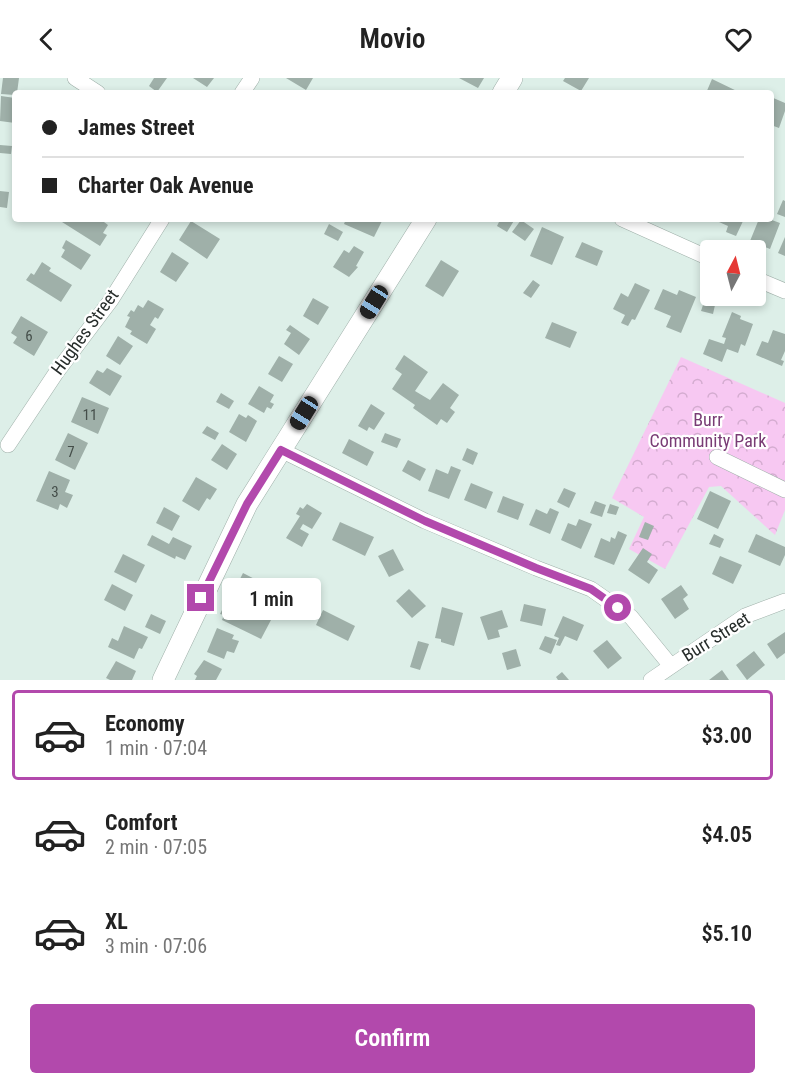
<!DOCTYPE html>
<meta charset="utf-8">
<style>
body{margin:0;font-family:"Roboto Condensed",sans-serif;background:#f6f6f6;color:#222;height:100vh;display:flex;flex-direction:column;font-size:22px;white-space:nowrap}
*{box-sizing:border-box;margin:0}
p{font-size:20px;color:#767676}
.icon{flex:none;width:33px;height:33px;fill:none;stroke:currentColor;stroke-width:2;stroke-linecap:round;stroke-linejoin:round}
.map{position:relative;height:602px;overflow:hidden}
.side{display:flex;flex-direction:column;background:#fff;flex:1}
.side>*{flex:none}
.banner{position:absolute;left:12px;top:12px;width:762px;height:132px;border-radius:6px;box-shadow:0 3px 9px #0003;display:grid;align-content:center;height:132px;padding:0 30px;background:#fff}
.needle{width:39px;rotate:7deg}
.tools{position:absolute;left:700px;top:162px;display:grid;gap:12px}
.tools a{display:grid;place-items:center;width:66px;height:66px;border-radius:6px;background:#fff;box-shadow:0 3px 9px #0003;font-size:30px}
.end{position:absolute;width:27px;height:27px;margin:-14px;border:8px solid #b249ac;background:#fff;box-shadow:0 0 0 3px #fff}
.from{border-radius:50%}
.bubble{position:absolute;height:42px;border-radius:6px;background:#fff;box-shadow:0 3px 9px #0003;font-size:20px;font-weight:600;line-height:42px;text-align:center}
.car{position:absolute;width:18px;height:36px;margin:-18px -9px;border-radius:8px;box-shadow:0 0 4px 2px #0007;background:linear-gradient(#222 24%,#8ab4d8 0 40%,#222 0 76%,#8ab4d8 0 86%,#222 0)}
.banner b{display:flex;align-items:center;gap:21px;height:57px;font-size:22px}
.banner b+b{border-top:2px solid #e0e0e0}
.banner i{width:15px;height:15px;background:#222}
ul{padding:10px 0 0;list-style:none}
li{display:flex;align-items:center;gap:18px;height:90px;margin:0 12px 9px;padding:0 18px;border:3px solid transparent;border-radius:6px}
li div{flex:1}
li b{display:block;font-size:22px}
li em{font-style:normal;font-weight:600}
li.active{border-color:#b249ac}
li>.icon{width:54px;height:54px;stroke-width:1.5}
.cta{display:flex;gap:12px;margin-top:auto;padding:12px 30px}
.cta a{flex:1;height:69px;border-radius:6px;background:#b249ac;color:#fff;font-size:24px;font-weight:600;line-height:69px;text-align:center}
header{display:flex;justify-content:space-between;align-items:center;height:78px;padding:0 30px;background:#fff;font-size:27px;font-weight:600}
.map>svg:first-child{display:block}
</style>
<header><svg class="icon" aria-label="back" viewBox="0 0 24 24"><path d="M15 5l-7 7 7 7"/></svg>Movio<svg class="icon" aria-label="heart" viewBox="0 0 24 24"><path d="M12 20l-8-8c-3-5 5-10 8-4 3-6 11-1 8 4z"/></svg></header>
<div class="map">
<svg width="785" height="602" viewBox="0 0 785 602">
<defs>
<pattern id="park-crowns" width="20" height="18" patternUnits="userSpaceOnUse" patternTransform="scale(1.5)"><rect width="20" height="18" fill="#f7c8f2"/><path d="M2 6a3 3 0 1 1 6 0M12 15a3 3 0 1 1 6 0" fill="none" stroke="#d4acd0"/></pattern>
</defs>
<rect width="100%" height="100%" fill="#ddefe8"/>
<path fill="url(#park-crowns)" d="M681,279L785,325V432L775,457L721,408L709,409L665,491L629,471L644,439L612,420Z"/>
<path fill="#9fb0a9" d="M3,0H19L17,15H15V17L1,16Z
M154,0H167L157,14L149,8Z
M193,0H214L207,9Z
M286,0H313L306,12Z
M459,0H484L478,10Z
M565,0H589L581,13L563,3Z
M712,1L741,15H706Z
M1,18L15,20V45L0,43Z
M771,19L785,25V33L779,50L771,47Z
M0,67L12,68L11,76L0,75Z
M0,113L9,114L7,130L0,129Z
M783,122L785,123V139L777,136Z
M63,141H100L108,147L103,155L107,157L100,168L62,144Z
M346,141H383L374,159L344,146Z
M495,141H515L507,154L497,148L499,144Z
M720,141H744L736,158L726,154L728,148L719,144Z
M759,141H769L780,145L770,171L750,163Z
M521,142L534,151L525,163L512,154Z
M191,143L220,161L207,181L179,162Z
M329,146L343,154L338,163L324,156Z
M542,149L564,159L552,187L530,178Z
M785,159V178L778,175Z
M66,162L91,177L81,192L61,179L65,172L62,170Z
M582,164L603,173L597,188L575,179Z
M354,168L364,174L356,188L358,189L349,199L333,189L344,172L349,175Z
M172,174L189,185L176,204L160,194Z
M441,182L459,193L443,219L425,208Z
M42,184L51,190L49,193L72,207L61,224L26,202L31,195L34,197Z
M533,202L540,207L531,220L523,215Z
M635,205L650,212L635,242L632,241L628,248L621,245L625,237L613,231L621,215L628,219Z
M663,211L677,217L679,212L696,219L681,255L666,249L671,238L654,231Z
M313,220L329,229L318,247L303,238Z
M148,222L164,231L158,241L155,239L150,247L156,251L147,266L130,256L132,253L125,249L130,239L127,238L131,232L134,234L138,227L143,230Z
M704,224L715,227L713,236L701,233Z
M732,234L741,238L740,241L753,246L745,268L741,266L738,275L727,271L722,284L703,276L709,261L724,266L726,260L722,259Z
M21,238L48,254L34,278L13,265L17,259L11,255Z
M552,244L577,254L570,270L545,260Z
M290,247L310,261L299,277L284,266L291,255L286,252Z
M773,252L785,256V273L781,282L784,283L782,288L756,277L762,263L768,265Z
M118,258L133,268L120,287L106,278Z
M404,277L428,294L415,313L430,322L443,305L459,317L450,330L455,334L447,345L441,341L437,347L413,330L415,327L392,311L402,296L395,291Z
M279,278L293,286L282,304L268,296Z
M107,290L122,298L110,318L89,305L97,292L103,295Z
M259,308L274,317L270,324L274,326L271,331L267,329L264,335L248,326Z
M221,315L234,323L229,331L216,324Z
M82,319L109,330L98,356L71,344Z
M371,326L385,335L374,352L369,349L367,353L358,348Z
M239,336L246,340L248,337L257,343L246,364L229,354Z
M207,348L219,355L215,362L202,355Z
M68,355L88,365L75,392L55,382Z
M385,355L401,361L397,370L381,364Z
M349,361L374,374L367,388L342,375Z
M222,366L237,376L227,392L211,382Z
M467,370L478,375L473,387L462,382Z
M408,382L426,391L420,403L402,393Z
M451,388L461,392L449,421L428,413L436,391L448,396Z
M49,393L70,402L65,414L73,417L67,430L60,426L58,432L36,423Z
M196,399L217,411L210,422L207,420L199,433L182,423Z
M471,405L493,414L486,431L464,422Z
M564,410L576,415L569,430L557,424Z
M710,413L731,423L718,451L697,441Z
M503,418L524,426L518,442L497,434Z
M595,423L606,427L602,439L590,435Z
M307,426L322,435L312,451L303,446L300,451L309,456L302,469L286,460L300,438L296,436L300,429L303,431Z
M610,426L619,429L616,437L607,435Z
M164,429L180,438L172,453L156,445Z
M550,430L559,434L550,456L529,447L536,431L547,436Z
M579,441L592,446L581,471L561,462L568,445L576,448Z
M340,444L374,459L365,478L332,462Z
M645,444L654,448L648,462L639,459Z
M618,453L627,457L614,487L594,479L601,460L610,464L611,459L615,461Z
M714,456L724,461L720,470L709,466Z
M756,456L785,469V477L780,488L748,474Z
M152,457L169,466L173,459L192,468L185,482L176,478L175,481L147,467Z
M643,470L652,476L647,484L658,492L649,506L628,492Z
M393,471L404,492L389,499L378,478Z
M123,476L145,487L136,505L114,494Z
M720,478L742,487L733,506L712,496Z
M243,495L266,507L264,511L270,514L263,529L233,515Z
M284,500L301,511L294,521L277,511Z
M112,506L133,517L125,533L104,522Z
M681,507L688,517L683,521L689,531L675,541L661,521Z
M409,511L426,528L412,540L396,523Z
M232,522L271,542L261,561L222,542L224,537L220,536L225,526L229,528Z
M524,526L546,531L542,548L520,543Z
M442,529L463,535L454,568L441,564V561L435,560Z
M323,532L355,548L348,563L316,547Z
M502,532L508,549L498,552L500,559L488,562L480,539Z
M151,536L166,543L160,556L145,549Z
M563,538L584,547L577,563L565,558L560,568L556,567L559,560L554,558Z
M124,548L148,559L142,571L139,570L134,581L108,569L112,560L118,563Z
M217,550L234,557L232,561L239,563L234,575L227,573L224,581L207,574Z
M785,554V575L777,581L767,566Z
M545,558L557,562L551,576L539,571Z
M607,562L622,580L608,591L593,573Z
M418,563L429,566L420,592L410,589Z
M516,571L521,588L507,592L502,575Z
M754,573L765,587L747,602L736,587Z
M204,582L222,591L216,602H195L197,598L194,596Z
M116,583L136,593L132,602H110L106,600Z
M722,592L729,602H709Z
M562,594L569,602H558L556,599Z"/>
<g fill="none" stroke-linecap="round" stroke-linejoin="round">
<defs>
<path id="street" d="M75,0L98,15
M242,15L252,0
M622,141L711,181
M756,201L785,213
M8,367L56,295L111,222L162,141
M281,372L425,443L536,490L591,511L631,539L671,588
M717,379L785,412
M651,602L745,538L785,523"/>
<path id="secondary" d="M503,15L512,0
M163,602L247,426L426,141"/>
</defs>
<use href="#street" stroke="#9eafa8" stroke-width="16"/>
<use href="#secondary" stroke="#9eafa8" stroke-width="22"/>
<use href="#street" stroke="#fff" stroke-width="15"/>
<use href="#secondary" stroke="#fff" stroke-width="21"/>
</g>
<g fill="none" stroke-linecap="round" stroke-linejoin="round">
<path stroke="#b249ac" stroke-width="8" d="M201,520L247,426L281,372L425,443L536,490L591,511L618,530"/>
</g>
<g text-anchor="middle" stroke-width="4.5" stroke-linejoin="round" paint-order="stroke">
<g font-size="15" fill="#454e4a">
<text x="29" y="263">6</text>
<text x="90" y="342">11</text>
<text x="71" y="379">7</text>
<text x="55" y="419">3</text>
</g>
<g font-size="18" fill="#272d2b" stroke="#fff">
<text transform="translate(85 254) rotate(-54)" y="6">Hughes Street</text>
<text transform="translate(716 559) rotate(-32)" y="6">Burr Street</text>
</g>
<g font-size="18" fill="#793c75" stroke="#fff">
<text x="708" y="348">Burr<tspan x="708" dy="21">Community Park</tspan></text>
</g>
</g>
</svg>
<div class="tools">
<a><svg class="needle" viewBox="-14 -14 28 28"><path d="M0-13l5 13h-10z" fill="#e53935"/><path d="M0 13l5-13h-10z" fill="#767676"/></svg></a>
</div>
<i class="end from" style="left:618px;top:530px"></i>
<i class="end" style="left:201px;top:520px"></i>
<div class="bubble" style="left:222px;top:500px;width:99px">1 min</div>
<i class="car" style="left:374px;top:224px;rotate:212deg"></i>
<i class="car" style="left:304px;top:335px;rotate:212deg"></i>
<div class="banner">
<b><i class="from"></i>James Street</b>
<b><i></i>Charter Oak Avenue</b>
</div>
</div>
<section class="side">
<ul>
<li class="active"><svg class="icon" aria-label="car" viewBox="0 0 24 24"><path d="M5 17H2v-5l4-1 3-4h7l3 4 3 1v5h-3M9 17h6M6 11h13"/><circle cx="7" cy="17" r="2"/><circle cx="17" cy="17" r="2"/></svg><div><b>Economy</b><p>1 min · 07:04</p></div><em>$3.00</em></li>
<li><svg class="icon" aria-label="car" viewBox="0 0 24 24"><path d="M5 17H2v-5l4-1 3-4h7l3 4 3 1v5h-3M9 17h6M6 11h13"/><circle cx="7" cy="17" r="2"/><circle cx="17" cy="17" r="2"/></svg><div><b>Comfort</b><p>2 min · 07:05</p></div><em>$4.05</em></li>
<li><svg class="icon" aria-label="car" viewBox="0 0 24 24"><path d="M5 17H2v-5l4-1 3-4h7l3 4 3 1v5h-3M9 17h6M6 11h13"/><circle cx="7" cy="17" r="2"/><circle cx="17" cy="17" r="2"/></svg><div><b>XL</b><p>3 min · 07:06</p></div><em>$5.10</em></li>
</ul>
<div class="cta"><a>Confirm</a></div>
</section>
